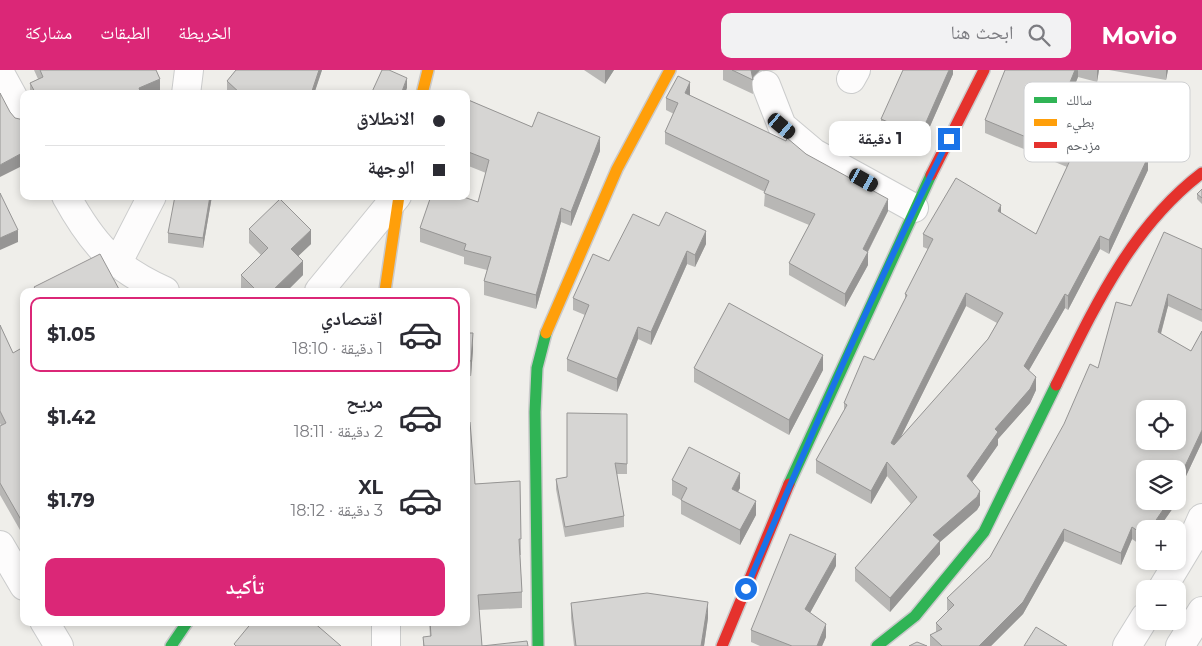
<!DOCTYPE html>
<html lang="ar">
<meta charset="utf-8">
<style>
body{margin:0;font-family:Montserrat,"Noto Naskh Arabic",sans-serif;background:#f2f2f3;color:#2b2b33;direction:rtl;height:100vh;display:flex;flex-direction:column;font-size:19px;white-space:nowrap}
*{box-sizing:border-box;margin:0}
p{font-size:16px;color:#7c7c81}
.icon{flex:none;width:28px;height:28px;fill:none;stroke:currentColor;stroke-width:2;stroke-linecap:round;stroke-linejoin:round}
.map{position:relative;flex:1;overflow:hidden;direction:ltr}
.sheet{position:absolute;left:20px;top:218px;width:450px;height:338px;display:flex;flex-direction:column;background:#fff;border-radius:10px;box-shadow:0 2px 8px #0003;direction:rtl}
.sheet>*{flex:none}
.hud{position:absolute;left:20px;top:20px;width:450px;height:110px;border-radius:10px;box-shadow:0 2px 8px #0003;direction:rtl;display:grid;align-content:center;height:110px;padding:0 25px;background:#fff}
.buttons{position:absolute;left:1136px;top:330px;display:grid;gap:10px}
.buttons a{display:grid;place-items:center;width:50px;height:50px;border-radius:10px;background:#fff;box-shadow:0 2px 8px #0003;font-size:25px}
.end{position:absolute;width:22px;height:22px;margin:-11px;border:6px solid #1a73e8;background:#fff;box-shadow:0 0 0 2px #fff}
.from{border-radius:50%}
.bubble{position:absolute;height:35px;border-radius:10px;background:#fff;box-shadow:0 2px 8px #0003;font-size:16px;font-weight:700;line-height:35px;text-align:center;direction:rtl}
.car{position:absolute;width:15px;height:30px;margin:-15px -8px;border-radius:6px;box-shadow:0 0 4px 1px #0007;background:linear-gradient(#222 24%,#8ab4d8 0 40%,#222 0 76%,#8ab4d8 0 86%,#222 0)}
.hud b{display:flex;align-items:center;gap:18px;height:48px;font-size:19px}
.hud b+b{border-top:1px solid #e1e1e2}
.hud i{width:12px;height:12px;background:#2b2b33}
ul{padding:9px 0 0;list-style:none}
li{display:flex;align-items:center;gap:15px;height:75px;margin:0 10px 8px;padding:0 15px;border:2px solid transparent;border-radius:10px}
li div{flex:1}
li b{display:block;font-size:19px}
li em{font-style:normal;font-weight:700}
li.on{border-color:#db2777}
li>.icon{width:45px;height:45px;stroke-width:1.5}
.cta{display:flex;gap:10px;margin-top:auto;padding:10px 25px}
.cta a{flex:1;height:58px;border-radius:10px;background:#db2777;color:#fff;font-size:20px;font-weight:700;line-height:58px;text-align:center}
header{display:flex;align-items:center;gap:30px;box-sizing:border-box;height:70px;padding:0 25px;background:#db2777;color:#fff}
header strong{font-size:24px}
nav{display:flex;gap:28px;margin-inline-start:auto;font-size:18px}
.search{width:350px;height:45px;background:#f2f2f3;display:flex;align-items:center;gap:12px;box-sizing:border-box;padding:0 18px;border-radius:10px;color:#7c7c81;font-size:19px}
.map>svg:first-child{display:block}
</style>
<header>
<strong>Movio</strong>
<div class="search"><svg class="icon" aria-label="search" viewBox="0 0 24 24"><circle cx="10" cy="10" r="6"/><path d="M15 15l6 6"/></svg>ابحث هنا</div>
<nav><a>الخريطة</a><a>الطبقات</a><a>مشاركة</a></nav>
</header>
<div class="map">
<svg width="1202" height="576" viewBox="0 0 1202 576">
<rect width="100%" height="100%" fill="#efeeea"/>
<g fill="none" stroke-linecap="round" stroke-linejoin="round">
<defs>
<path id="street" d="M0,3L24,47
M851,9L856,0
M766,15L782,56L814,83L914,138
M186,24L189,0
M66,126C93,175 114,198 165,221
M117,194L152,126
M319,221L397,126
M0,475L24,516
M1162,519L1194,466L1202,448
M44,551L59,576
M386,551V576
M1127,576L1145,547
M1180,576L1202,541"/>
<path id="fast" d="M789,414L931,105
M171,576L188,551
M538,576L535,342L537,298L546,263
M877,576L915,546L984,462L1056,315"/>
<path id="slow" d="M422,24L428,0
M385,221L399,126
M546,263L617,99L670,0"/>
<path id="jam" d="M931,105L984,0
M1056,315C1094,238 1131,157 1202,103
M722,576L789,414"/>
</defs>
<use href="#street" stroke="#cbcccc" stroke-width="30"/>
<use href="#fast" stroke="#cacacb" stroke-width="14"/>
<use href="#slow" stroke="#cacacb" stroke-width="14"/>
<use href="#jam" stroke="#cacacb" stroke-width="14"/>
<use href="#street" stroke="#fdfcfc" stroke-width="28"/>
<use href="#fast" stroke="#30b455" stroke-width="11"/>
<use href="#slow" stroke="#ff9f0a" stroke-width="11"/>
<use href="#jam" stroke="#e5322d" stroke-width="11"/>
</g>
<path fill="#b8b7b5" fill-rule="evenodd" d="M34,0H156L160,21L154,24H30V13L38,9Z
M236,0H322L314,24H229L227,21V11Z
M584,0H614L605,14Z
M723,0H778L760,1L754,6L752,8L753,24L723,10Z
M953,0V4L920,79L881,62V49Z
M1005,0H1099L1097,12L1078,7L1069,30L1086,52L1084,56L1148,100L1109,184L1100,179L1068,240L1065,238L1029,300L1036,320L1030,333L998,369V375L972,412L980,435L977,440L940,472V484L890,542L855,511V498L911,434L887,406L871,434L816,403V390L844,341V333L874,290L905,229V224L928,179L923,177V164L1001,143L1036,164L1067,97L985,63V50ZM966,236L997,253L988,269L899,370Z
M1109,0H1168L1166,10Z
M690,25V26L806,84L888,141L868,182V195L845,237L789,205V193L809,155L764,136L765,122L665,74V62L674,44L666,40V28Z
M466,29L532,57L600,81L571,156L561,152L536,239L484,225V211L487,200L464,194V187L420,172V158L478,132L486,103L466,95Z
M1202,119V134L1197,129V124Z
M212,126L203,178L168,173V163Z
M659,156L706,174L695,197L687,194L651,275L638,269L617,322L567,301V289L585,245L573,240V228L609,191Z
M249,159L311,174L298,186L303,205L287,221H243L241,219V205L261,185L249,173Z
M1202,179V252L1168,236L1161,264L1191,281L1202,261V372L1178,423V431L1145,478L1132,469L1121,495L1064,471L1023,544L991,576H930V565L936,562V553L948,541L947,540V528L990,487L1098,298L1131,236Z
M0,255L13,283L24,288V467L0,425V356H1L0,353Z
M466,263L473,279L471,306H466Z
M694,298L823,300L789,365L694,312Z
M627,344V404H617L624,446V457L565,467L556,419V409L567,407Z
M672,410L740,418L738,421L756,445L740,475L681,444V430L672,425Z
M520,411L521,485H520L522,522V538L479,540L482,576H528H423V567H430L429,551H466L475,414Z
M836,496L810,543L826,567L822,576H760L751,572V560Z
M571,533L708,548L704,576H574L571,548Z"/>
<path fill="#969594" d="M319,0H322L314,24H311Z
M605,0H614L605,14Z
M751,0H760L754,6L752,10Z
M949,0H953V4L920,79V66Z
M1075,0H1078V7L1064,41V27Z
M1097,0H1099L1097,12Z
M1166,0H1168L1166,10Z
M407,8V18L405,24H401Z
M160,9V21L154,24H139V18Z
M690,12V25L685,36V23Z
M1086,38V52L1079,67V54Z
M600,67V81L571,156V142Z
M24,82V95L0,107V95Z
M1148,87V100L1109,184V170Z
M210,126H212L203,178V168Z
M888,129V141L867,183L868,182V195L845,237V224L863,179Z
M1001,135V149L998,141Z
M561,138V152L536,239V225Z
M18,160V172L0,180V168Z
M311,160V174L291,193V179Z
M706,161V174L695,197V185Z
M1100,166V179L1068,240V226Z
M687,181V194L651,275V262Z
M303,191V205L287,221H272Z
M966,223V236L891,387V373Z
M1065,224V238L1024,309V296Z
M1168,224V236L1158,274V262Z
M638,257V269L617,322V309Z
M473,263V279L471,306V291Z
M823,285V300L789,365V350Z
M1036,307V320L1030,333L998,369V375L967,419V406L995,359Z
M1202,360V372L1178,423V431L1158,459H1150L1169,431H1178V411Z
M887,392V406L871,434V421Z
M740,403V418L732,433V419Z
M980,421V435L977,440L940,472V484L890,542V528L933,465Z
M756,431V445L740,475V460Z
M1132,457V469L1121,495V483Z
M1064,459V471L1023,544L991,576H979Z
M836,484V496L805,552V539Z
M708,532V548L704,576H701Z
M826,554V567L822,576H817Z"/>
<path fill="#d6d5d3" stroke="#969594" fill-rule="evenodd" d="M40,0H156L160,9L139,18L141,24H36L30,13L43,7Z
M236,0H319L311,24H241L227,11Z
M382,0H389L407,8L401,24H371Z
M732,0H751L753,10Z
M903,0H949L920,66L881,49Z
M1005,0H1075L1064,27L1086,38L1079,54L1148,87L1109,170L1100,166L1068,226L1065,224L1024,296L1036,307L1030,319L995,359L998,362L967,406L980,421L977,427L933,465L940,471L890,528L855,498L917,427L887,392L871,421L816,390L847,335L844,333L864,286L874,290L907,225L905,224L933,169L923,164L956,108L1001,135L998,141L1036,164L1072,86L985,50ZM966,223L1003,243L988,269L894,375L891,373Z
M678,6L690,12L685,23L786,71L787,68L806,84L888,129L863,179L868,182L845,224L789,193L815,144L764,123L769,111L665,62L678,33L666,28Z
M0,23L10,42L15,48L24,50V82L0,95Z
M466,29L532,57L538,42L600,67L571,142L561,138L536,225L484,211L491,187L464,180L466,174L420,158L431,126H461L478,132L489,90L466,81Z
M1202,119V128L1197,124Z
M0,123L18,160L0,168Z
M175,126H210L203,168L168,163Z
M280,129L311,160L291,179L303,191L272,221H257L241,205L268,178L249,159Z
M666,142L706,161L695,185L687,181L651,262L638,257L617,309L567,289L589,235L573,228L593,184L609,191L633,144L659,156Z
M1164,162L1202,179V240L1168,224L1158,262L1191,281L1202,261V360L1178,411V399H1145V431H1169L1150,459H1145V466L1132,457L1121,483L1064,459L1023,532L979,576H942L930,565L942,559L936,553L954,535L947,528L990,487L1064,354L1090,294L1098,298L1116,232L1131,236ZM1145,339H1178V371H1145Z
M100,184L120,221H37L34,217Z
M729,233L823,285L789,350L694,298Z
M0,255L13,283L20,279L24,288V455L0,413V356L6,353L0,341Z
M466,263H473L471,291L466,290Z
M567,343L627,344V394L615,393L624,446L565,457L556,409L567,407Z
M470,352L475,414L520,411L521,469H519L522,522L478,525L482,576L527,571L528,576H424L423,567L431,566L430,551H466V353Z
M689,377L740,403L732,419L756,431L740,460L681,430L687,418L672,410Z
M790,464L836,484L805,539L826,554L817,576H792L751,560Z
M647,523L708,532L701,576H576L571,533Z
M253,551H312L341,576H236L234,574Z
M1036,557L1067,576H1024Z
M917,572L927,576H909Z"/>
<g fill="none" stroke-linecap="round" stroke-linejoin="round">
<path stroke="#1a73e8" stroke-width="6" d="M746,519C810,367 875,216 949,69"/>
</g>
<rect x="1024" y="12" width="166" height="80" rx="8" fill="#fff" stroke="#cfd0d2" stroke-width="1"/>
<rect x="1034" y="27" width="23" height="6" fill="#30b455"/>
<rect x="1034" y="49" width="23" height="7" fill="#ff9f0a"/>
<rect x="1034" y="72" width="23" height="6" fill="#e5322d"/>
<g font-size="14" fill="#5f6368">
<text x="1066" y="35">سالك</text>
<text x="1066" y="57">بطيء</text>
<text x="1066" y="80">مزدحم</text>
</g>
</svg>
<div class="buttons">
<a><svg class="icon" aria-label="locate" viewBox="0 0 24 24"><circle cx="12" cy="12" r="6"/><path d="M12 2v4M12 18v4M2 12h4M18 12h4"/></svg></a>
<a><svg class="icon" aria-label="layers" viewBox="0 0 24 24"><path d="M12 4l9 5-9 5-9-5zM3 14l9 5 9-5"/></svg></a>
<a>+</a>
<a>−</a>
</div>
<i class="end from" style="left:746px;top:519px"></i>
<i class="end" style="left:949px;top:69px"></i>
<div class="bubble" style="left:829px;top:51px;width:102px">1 دقيقة</div>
<i class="car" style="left:782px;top:56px;rotate:130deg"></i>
<i class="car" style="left:864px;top:110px;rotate:119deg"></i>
<div class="hud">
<b><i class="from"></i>الانطلاق</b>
<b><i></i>الوجهة</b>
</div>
<section class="sheet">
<ul>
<li class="on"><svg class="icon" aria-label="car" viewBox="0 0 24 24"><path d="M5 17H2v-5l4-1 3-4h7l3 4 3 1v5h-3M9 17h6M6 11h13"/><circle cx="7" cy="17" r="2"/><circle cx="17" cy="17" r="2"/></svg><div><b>اقتصادي</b><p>1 دقيقة · 18:10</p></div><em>$1.05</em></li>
<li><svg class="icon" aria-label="car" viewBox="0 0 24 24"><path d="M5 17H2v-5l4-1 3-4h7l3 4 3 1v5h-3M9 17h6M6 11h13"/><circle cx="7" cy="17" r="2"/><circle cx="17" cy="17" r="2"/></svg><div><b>مريح</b><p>2 دقيقة · 18:11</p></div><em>$1.42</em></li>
<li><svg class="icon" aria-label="car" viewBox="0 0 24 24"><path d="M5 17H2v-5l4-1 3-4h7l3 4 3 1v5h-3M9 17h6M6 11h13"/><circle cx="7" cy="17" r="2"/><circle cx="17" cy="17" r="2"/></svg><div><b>XL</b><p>3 دقيقة · 18:12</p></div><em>$1.79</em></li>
</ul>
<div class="cta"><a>تأكيد</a></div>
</section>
</div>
